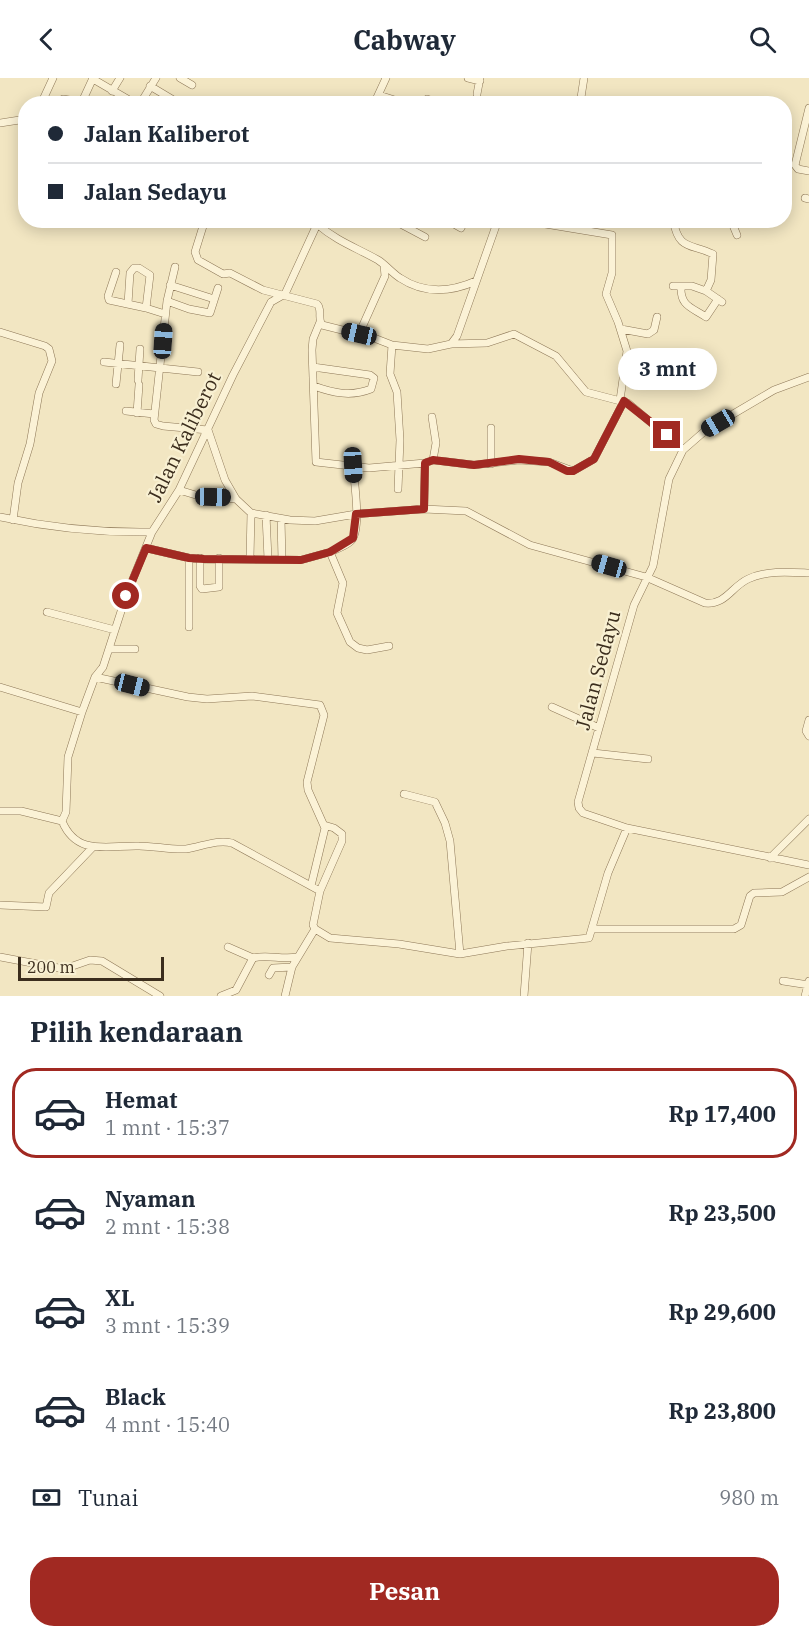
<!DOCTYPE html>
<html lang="id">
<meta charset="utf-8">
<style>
body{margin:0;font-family:"IBM Plex Serif",serif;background:#f6f6f7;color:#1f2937;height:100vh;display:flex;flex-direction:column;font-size:22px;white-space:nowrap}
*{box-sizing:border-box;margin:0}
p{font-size:20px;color:#747a83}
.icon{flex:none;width:33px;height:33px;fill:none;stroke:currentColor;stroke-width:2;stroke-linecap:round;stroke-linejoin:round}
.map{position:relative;height:918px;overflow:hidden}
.drawer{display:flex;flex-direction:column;background:#fff;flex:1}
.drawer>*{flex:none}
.top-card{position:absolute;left:18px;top:18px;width:774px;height:132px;border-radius:24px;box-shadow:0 3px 15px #0003;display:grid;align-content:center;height:132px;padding:0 30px;background:#fff}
.scale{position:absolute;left:18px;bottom:15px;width:146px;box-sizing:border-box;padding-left:6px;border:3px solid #3b2d1d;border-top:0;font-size:16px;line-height:21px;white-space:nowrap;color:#3b2d1d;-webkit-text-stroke:4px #f8f0d2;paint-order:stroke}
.end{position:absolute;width:27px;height:27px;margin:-14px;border:8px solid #a12922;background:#fff;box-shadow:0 0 0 3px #fff}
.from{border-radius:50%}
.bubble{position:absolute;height:42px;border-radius:21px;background:#fff;box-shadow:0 3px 15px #0003;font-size:20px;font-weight:700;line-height:42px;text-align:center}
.car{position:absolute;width:18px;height:36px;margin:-18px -9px;border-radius:8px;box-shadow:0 0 4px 2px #0007;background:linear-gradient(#222 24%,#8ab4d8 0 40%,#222 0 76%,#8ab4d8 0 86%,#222 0)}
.top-card b{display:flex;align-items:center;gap:21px;height:57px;font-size:22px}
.top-card b+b{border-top:2px solid #e0e1e3}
.top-card i{width:15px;height:15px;background:#1f2937}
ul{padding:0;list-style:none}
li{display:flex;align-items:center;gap:18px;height:90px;margin:0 12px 9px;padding:0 18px;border:3px solid transparent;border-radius:24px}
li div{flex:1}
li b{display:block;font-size:22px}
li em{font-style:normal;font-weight:700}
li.current{border-color:#a12922}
li>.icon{width:54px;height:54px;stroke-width:1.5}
h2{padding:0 30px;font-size:27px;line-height:72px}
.pay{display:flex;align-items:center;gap:15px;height:66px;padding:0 30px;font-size:22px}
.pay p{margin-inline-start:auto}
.action{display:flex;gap:12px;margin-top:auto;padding:12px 30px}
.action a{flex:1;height:69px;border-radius:24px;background:#a12922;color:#fff;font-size:24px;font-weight:700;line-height:69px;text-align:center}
header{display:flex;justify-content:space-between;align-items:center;height:78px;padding:0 30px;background:#fff;font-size:27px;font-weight:700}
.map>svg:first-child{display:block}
</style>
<header><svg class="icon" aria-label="back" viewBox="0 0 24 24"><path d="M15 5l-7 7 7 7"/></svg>Cabway<svg class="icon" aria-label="search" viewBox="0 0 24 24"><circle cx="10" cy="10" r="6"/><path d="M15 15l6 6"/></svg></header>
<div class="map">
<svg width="809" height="918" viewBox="0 0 809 918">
<rect width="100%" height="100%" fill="#f2e6c2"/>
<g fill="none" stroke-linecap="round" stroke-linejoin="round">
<defs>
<path id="minor" d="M180,0L192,7
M468,0L480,3
M93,1L136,26
M150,8L180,26
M112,13L120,0
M477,16L480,0
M379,17L407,26
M41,26L53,0
M60,26L63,21L82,24
M81,26L93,0
M140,26L156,0
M374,26L386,0
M422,26L427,21L443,26
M580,26L584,0
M809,30L795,87L798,91L809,93
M0,45L26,41
M805,120L809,121
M319,142L285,216L271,224L233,297L179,412L152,454L126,518L103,589L95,599L82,634L68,679L66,734L62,743C77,779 108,767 139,768C155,768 170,772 186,771C201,769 217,761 232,765L320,813L313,847L315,851L330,860L399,866L460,876L507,868L589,860L608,795L627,750
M393,142L425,159
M447,142L461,150L465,142
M521,142L612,157V195L606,216L618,244L627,273L620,322
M673,142C679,173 690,165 713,176L711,202L706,213L722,224
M204,145L195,174L198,182L223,196L230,195L263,212L317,226C323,232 317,240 322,247L374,260L392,267L428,271L451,266L487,265L514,256L556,278L586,314L628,325L683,372
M732,145L737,157
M317,146C338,164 355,169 378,182C386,187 392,195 400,200C424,216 451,214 476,203
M712,146L739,142
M175,189L167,223L154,342L156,346L163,348L208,352L225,402L236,421L251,435L290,442L315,443L356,436L424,431L466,433L530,467L646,499L705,525C726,527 731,509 748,501C767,492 789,494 809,495
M116,194L108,218L109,222L146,230L165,236
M170,207L214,221
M673,208H681C680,228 691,229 706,239L718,221
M681,208H692L706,213
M167,223L189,231L210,235L218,210
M128,226L130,195L134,190H139L150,197L146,230
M320,244L313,261L312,272L316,384L369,390L425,385L424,431
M621,251L648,256L654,252L657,239
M0,254L45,268L49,271L52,283L39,315L30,366L18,405L13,442
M359,256L385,198L384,187
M451,266L457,258L498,142
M392,267L390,296L397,314L400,362L398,411
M104,284L198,294
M313,289L370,297L374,300L371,311C351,319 333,315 314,308
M809,299L774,312L706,352L683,372L669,401L653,488L634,527L578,724L579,730L583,735L627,750L809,787
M138,302L140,271
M116,306L120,267
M126,333L154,336
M137,335L139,307
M432,339L436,365L433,382
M491,350V386
M425,385L433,382L474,387L519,382L549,384L573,393L594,381L624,323
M179,412L199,418L236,421
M266,437L268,481
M0,439C51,450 100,455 152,454
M281,441L282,482
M146,470L189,480L204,481L301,482L330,474L343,505L337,535L350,564L358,570L367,572L389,568
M330,474C337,471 346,468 351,463C362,452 354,403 353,387
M200,480V508L202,511L219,509V480
M250,480L251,435
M47,534L115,552
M189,549V480
M109,571H135
M95,599L188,619L207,621L252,618L320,627L324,637L307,704L308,712L325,750L311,808
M0,609L82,634
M552,629L599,650
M809,642L806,653L809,658
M593,675L648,681
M404,716L435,724L445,745L450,763L460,876
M0,733H21L62,743
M770,780L809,741
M320,813L342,763V756L334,750L324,747
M0,827L46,829L49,815L92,770
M592,851H734L741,847L750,818L754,815L782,814L809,799
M228,869L253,880
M0,879L64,891L90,882L102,883L160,918
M269,897L273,890L292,889
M783,903L809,907
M221,918L236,912L253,880C267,876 282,882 297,879
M285,918L292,889L315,851
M524,918L528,865
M805,918L809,903"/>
</defs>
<use href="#minor" stroke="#8d7757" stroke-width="8"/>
<use href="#minor" stroke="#fbf2d6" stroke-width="7"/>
</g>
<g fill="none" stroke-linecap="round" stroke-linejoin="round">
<path stroke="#a12922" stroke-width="8" d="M126,518L146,470L189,480L204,481L301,482L330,474L353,460L356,436L424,431L425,385L433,382L474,387L519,381L549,384L567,393H573L594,381L624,323L667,357"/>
</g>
<g text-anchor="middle" stroke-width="4.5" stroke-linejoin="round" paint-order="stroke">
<g font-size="20" fill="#3b2d1d" stroke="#f8f0d2">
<text transform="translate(184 359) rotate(-64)" y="7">Jalan Kaliberot</text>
<text transform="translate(598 592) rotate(-75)" y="7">Jalan Sedayu</text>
</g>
</g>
</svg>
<div class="scale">200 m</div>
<i class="end from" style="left:126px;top:518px"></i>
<i class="end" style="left:667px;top:357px"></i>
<div class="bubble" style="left:618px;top:270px;width:99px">3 mnt</div>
<i class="car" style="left:359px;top:256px;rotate:283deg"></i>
<i class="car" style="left:163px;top:263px;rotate:4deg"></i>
<i class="car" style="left:718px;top:345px;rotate:240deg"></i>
<i class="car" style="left:353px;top:387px;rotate:177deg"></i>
<i class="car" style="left:213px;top:419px;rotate:91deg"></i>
<i class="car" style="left:609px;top:488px;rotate:286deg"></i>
<i class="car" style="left:132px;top:607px;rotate:104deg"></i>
<div class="top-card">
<b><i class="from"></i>Jalan Kaliberot</b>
<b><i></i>Jalan Sedayu</b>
</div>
</div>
<section class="drawer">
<h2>Pilih kendaraan</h2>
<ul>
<li class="current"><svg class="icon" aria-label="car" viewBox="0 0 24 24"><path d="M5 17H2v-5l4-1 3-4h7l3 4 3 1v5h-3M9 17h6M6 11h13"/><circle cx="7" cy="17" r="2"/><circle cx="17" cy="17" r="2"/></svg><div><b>Hemat</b><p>1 mnt · 15:37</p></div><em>Rp 17,400</em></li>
<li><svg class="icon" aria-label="car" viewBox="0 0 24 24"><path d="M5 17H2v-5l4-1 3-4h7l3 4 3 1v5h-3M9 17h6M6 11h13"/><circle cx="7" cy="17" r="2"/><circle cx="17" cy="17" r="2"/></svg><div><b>Nyaman</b><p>2 mnt · 15:38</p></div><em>Rp 23,500</em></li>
<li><svg class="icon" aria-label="car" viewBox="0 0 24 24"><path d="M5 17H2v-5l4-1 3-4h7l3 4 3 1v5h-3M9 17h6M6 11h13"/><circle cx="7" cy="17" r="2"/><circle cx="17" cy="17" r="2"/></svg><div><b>XL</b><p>3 mnt · 15:39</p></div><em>Rp 29,600</em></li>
<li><svg class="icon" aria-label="car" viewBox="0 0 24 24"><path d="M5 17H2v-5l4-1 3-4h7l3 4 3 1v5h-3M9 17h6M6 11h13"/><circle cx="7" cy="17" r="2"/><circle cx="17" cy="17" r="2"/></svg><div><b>Black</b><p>4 mnt · 15:40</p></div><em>Rp 23,800</em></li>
</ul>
<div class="pay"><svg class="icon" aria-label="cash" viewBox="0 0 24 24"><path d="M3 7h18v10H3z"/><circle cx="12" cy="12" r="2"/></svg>Tunai<p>980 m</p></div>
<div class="action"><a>Pesan</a></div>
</section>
